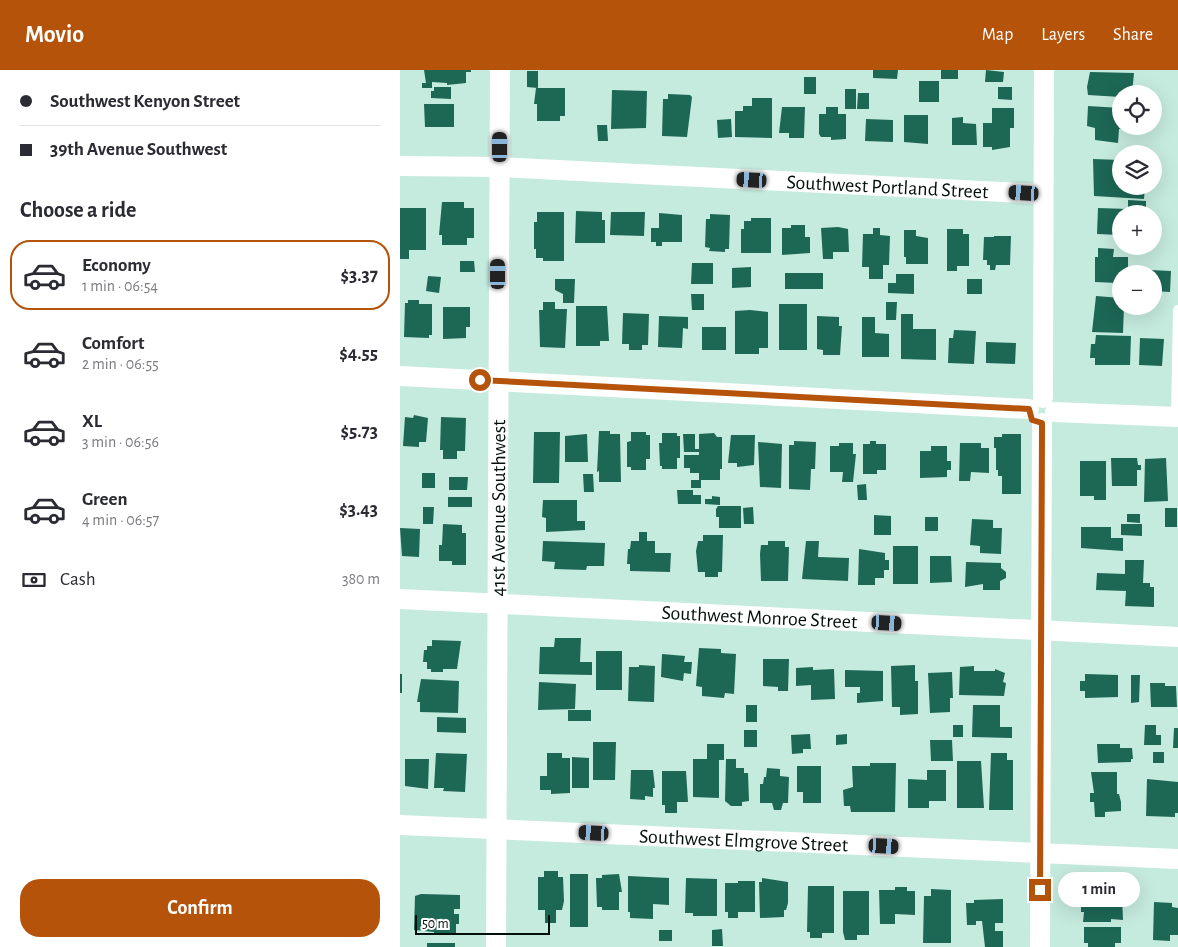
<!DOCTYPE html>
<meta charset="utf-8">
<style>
body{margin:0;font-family:"Alegreya Sans",sans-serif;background:#f7f7f7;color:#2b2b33;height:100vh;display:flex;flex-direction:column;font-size:19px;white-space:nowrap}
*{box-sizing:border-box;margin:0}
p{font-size:16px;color:#7c7c81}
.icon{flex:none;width:28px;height:28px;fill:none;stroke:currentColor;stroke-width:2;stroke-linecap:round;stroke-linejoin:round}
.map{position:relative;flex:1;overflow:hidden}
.details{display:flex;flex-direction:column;background:#fff;width:400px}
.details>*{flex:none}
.banner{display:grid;align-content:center;height:110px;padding:0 20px;background:#fff}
.tools{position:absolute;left:712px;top:15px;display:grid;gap:10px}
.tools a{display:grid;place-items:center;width:50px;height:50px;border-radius:50%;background:#fff;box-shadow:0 5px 20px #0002;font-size:25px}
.scale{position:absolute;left:15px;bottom:12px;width:135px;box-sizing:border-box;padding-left:5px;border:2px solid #030f0b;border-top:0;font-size:14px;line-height:18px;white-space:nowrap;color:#030f0b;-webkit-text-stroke:4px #fff;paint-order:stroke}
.end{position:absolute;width:22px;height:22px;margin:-11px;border:6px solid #b45309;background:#fff;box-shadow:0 0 0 2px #fff}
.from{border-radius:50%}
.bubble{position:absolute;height:35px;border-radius:18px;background:#fff;box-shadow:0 5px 20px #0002;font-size:16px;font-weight:600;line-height:35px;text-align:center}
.car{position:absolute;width:15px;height:30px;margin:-15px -8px;border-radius:6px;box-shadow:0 0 4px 1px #0007;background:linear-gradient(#222 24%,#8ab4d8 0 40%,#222 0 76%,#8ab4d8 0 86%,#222 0)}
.banner b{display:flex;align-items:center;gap:18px;height:48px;font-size:19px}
.banner b+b{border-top:1px solid #e1e1e2}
.banner i{width:12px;height:12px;background:#2b2b33}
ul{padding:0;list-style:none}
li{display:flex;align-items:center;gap:15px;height:70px;margin:0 10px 8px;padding:0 10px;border:2px solid transparent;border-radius:20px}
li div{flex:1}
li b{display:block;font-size:19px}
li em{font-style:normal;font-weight:600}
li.active{border-color:#b45309}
li>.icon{width:45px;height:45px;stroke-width:1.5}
h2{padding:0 20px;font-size:22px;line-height:60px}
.pay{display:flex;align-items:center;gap:12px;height:55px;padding:0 20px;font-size:19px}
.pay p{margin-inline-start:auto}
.button{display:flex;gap:10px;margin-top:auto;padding:10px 20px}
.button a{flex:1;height:58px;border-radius:20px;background:#b45309;color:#fff;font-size:20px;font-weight:600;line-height:58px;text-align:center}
header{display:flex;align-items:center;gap:30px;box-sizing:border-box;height:70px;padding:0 25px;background:#b45309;color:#fff}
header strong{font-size:24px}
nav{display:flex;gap:28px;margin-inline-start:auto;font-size:18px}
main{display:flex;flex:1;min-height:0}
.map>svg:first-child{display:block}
</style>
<header>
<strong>Movio</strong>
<nav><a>Map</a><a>Layers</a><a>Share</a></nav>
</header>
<main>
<section class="details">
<div class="banner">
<b><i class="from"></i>Southwest Kenyon Street</b>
<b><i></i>39th Avenue Southwest</b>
</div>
<h2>Choose a ride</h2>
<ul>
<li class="active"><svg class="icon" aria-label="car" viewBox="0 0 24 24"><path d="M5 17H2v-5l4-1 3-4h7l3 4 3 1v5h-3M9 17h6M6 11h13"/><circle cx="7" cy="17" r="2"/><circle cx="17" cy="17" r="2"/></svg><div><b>Economy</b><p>1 min · 06:54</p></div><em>$3.37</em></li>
<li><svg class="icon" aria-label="car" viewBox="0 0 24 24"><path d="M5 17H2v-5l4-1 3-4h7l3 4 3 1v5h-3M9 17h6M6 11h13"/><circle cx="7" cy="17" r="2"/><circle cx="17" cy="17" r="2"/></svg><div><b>Comfort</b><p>2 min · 06:55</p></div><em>$4.55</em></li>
<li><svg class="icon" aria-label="car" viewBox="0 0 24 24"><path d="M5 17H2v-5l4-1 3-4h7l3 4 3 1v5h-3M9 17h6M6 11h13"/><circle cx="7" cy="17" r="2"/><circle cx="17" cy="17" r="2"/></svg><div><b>XL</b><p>3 min · 06:56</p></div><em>$5.73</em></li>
<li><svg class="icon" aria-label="car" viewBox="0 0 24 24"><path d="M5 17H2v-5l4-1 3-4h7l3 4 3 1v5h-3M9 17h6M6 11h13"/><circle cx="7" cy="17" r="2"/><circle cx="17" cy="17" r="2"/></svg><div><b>Green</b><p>4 min · 06:57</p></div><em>$3.43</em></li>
</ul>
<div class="pay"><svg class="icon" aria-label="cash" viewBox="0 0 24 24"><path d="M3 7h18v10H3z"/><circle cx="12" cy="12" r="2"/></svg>Cash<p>380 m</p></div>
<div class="button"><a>Confirm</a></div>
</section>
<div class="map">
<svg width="778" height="877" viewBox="0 0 778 877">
<rect width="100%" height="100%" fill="#c5eade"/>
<path fill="#1d6755" d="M24,0H71V2H66V13L47,15V13L32,12V18H22V13H26Z
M473,0H498L497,9L473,8Z
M541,0H558V9H541Z
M586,0L604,2L603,12H585Z
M127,1H138V18L127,17Z
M690,2L734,3L732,24H721V27L688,25L687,17Z
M404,7H416V24H404Z
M519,11H539V32H519Z
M34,17H51V29L31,28V21H34Z
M598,17H612V30L598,29Z
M136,18H165V46H160V51H137V34H134Z
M445,19H456V39H445Z
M212,20L247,21L246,58L211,59Z
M458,23H469V39H457Z
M268,24L290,25L292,27L287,67L262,66L263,29H268Z
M352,28H372V68L335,67V41H343V36H352Z
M24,34H54V57H25Z
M688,36L721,38V56H735V59H719L718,73L695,70V58L687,56Z
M382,37H405L404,68H389V63H379Z
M426,37H438V44H446V69L431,70V67H421L419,64V44H426Z
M592,38H614V58H610V77L592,80V77H583V53H592Z
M504,45H528V74L504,72Z
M563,47V53L576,54L577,75H552V48Z
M331,49L332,67L318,68L317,50Z
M466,49L493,50V72L465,71Z
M197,55H207L208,71H198Z
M693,89L721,90V116H745L744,129L694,126Z
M728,130L746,131V142L721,144L720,165L697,164L698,138L728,139Z
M42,132H64V138H74V168H67V175H42V165H39Z
M0,138H26V180H9V189H0Z
M176,141L202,142V150H205V173H175Z
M137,142H164V191H143V188H136V179H134V152H137Z
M211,142H245L244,166L210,165Z
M259,143L282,145V172H262V176H256V172H251V158H259Z
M310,144L330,145L329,179H325V182L309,181L310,178L305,177L306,149H310Z
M351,148H371V183H341V159H344V151H351Z
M391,155H405V167H410V183L382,185V158H391Z
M438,157L448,159L449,182H433V189H423L421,158Z
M473,158H480V165L490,166L489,195H483V209H469V197H462L463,164H473Z
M547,159H563V164H569V196H557V201H547Z
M504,160H516V166L528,168V194H506V187H504Z
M594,166H611L610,195H596L595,200H590V195H587V190H583L584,167H594Z
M698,178L714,179L713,187H728V204H721V209H718V213L695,212V187H698Z
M60,191H74L75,202H60Z
M292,193H313V214H291Z
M351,197V217L332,218V198Z
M750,200L771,201L770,222L754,221V204H750Z
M385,203H423V219H385Z
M496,204H514V224L488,223V213H496Z
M28,206L41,207L39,223L26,221Z
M155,209H175L174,233H163V224L155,220Z
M567,209H582V224H567Z
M291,224H304V240H292Z
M696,226L721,228V236H724L723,263L692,262Z
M8,230H19V234H32V265H29V268L4,267L5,233H8Z
M143,232H155V239H167L165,278L140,277L139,240H143Z
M486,232H497L496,250H486Z
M379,234H407V280H379Z
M176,236H207L209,271H200V276H176Z
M43,237H70V257H66V268L43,269Z
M350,240L368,242V278H359V284H335V241Z
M223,243L249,244L248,275H242V280H229V274H222Z
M501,244H513V259H536V290L501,289Z
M259,246L288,247V259L283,258L282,278L258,277Z
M417,246L439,247V256H442L440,285H423V280L417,279Z
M462,247H475V263L489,264V287H462Z
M302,257H326V280H302Z
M554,260L576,261L574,294L548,293L549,268H553Z
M696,265L731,266L730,295H695V288H690L691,274H695Z
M740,268L764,269L762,296L739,295Z
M586,272L616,273L615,294L586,293Z
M14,345L28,348L26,372H19V377L3,376L5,347L13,348Z
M41,347L66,348L65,381H57V389H43V380H40Z
M199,361H210V364H220L221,412H199V401L197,402Z
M134,362H160L159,413H133Z
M231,362H246V365H250V389H246V400H231V397H227V372L231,371Z
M262,363H277V366H280V388H277V399H262V396H260L259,373H262Z
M314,363L317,367H322V399H320V410H301V418H291V410H299V403H290V398H284V385H299V382H284L283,364H295V379H299V364Z
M187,364L188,392H165V366Z
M602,364H621V424H602V406H598V400H596V378H594V367H602Z
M331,365H355L354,395L337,397V393H328Z
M394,371L416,372L415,399H411L410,420L389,419V375H394Z
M470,371H476V374H486V400H477V404H463V374H470Z
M358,372L382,374L381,418L360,417Z
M439,373H453V384H456L453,412H442L443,402H430V376H439Z
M560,373H581V378H589V403L571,402L570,411H559Z
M531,376H547V391H551V400H547V407L520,408V381H531Z
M711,388H737L738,395H741V400H737V416H712Z
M766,388L768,431L744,432L745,389Z
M680,391H706V430H694V426H680Z
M22,403H35V418H22Z
M183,404H193L194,422H184Z
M49,407H68L67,420H49Z
M466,414L467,430H458L457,415Z
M277,420H293V425H301V434H278Z
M312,426L320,427V435L305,434V429H312Z
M48,427H72V437H48Z
M143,430H177V451H185V460L146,462V448L142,447Z
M318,436H341V458H319V447H316V439Z
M23,437H34L33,454H23Z
M353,437L354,454H344L343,438Z
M765,438H777V457H765Z
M727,444H740V453L727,452Z
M474,445L491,446V465H474Z
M525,447H538V461H525Z
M572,449L593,450V458H602L601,484L580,483V476L570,475Z
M43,454L62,455V463H66V495H52V491H39V475H42Z
M721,454H742V466L721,465Z
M681,457H711V468H723V481L681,478Z
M0,458L20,459L19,487L2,486Z
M239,462H247V471H255V483H271L270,502L230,501V494H227L228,479H230L231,471H239Z
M303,465H323L322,502H318V507H305V502H298L296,481L298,471H303Z
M143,471L205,473L204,496H187L186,500L154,499L155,492L142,491Z
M368,471H385V477H389L388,511H361L360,484L361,475H368Z
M406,471H419L418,487L449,488L448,511L402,509Z
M493,476H518V514H493Z
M459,479L485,483V490H489V500H484V508H475V515H458Z
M530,486H551L552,512L530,513Z
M725,490H744L743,513H750V517H754V537L725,536L726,521L696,520L697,503L725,504Z
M566,492L601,493V498L606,502V508L600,511V520H583V514L565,517Z
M155,568H181L180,592H192V605L139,604L140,577H154Z
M32,570L61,571L57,599H43V602H31V599H27V592H23L24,580H27V576H32Z
M299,578L321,579V583L336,584L334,624L325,623L324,628L302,626V617L296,616Z
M196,581H222V620H196Z
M262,584L285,586L284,592H292L291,604L284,603L283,611L261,607Z
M363,589H389L388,621H378V617L363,616Z
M239,595L255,596L254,632L228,631L229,597H239Z
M515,595V611H518V644L500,645V637H492L491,596Z
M574,596V601H595V599L605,603L603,612L606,613L604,626L559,625L560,597Z
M413,597V600L434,599L435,629L411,630V615L396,616V598Z
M445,600L483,601V631L457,633V623H460V617H445Z
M552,602L553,628H550V642L530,643L528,603Z
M0,604H2V623H0Z
M685,604L718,605V627L685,628V621H680V611H685Z
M731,605H740L739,632L731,633Z
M21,609L59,611L58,643L20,642V632H17Z
M139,612L176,614L175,639L138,640Z
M750,613H765V616H776L777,637H751Z
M346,635H357V652H346Z
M573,635H600V657H612V668L572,667Z
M168,640H191V651H168Z
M37,647L66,648V663L37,662Z
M553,655H563V667H553Z
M745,655H756V665H761V675H744Z
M774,658H778V678H773Z
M344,660H357V677H344Z
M410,664L411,679H403V683L392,684L391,665Z
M447,664V674L436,675V665Z
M530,670H552L553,691H531Z
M193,672H216L215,710H193Z
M307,674H324V690H319V728L293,727V689H307Z
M697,674H720V678H732L733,689H731V692L698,693Z
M753,682H764V693H753Z
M36,683L67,684L65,722L43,721L44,718H34Z
M147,683H162V688H170V723L151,724V720H140V706H147Z
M591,683H607V690H613V740H589Z
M172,687L189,688V718H172Z
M5,689H29L28,719L5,716Z
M326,689H336V698H344V703H348L349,731L342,732V736H331L325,731Z
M557,691H581L584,738H557Z
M470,693H496L495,742H451L450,736H444L443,720L453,717L452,696H470Z
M397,696H421V733H403V722H397Z
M367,698L380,699V706L389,707L388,733H383L381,740H374L372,733H360V714H363L364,707H366Z
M231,700H253L255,718H253V727L245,726V730L230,729Z
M527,700H546V731H529V738H508V709L527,710Z
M262,701H286L288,732H277V743H265V735H262Z
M691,702H717V724H719L721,732V741L705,742V747H695L694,732H690V723H694Z
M747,709L778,712V743H775V747L746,746Z
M144,801H158V807H163L164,831L162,840H156V853H145V840H138V807H144Z
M170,804H188V857H170Z
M219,804L222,822H219V840H202V837H197L196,808H202V805Z
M228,806L269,808V835L253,834V849L230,848V842H228Z
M286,808L317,809V846H293V843H285Z
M362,808L388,812V833L386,840H384V847L360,848L359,812H362Z
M338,811H355V842H338V848H328V842H325V813H338Z
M408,816H434V863H422V868H410V862H407Z
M495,817H507V821H515V845L495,844V854H480L479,820H495Z
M531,819L551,820V873H523L524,826H531Z
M443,821H469V865H457V870H445L443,862Z
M694,822H701V826H722L723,850L711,849V852H683L684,842H681V825H694Z
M21,824L60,825V839H54V844H59V854H56V865L34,864V862L14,860L15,826Z
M603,829V853H595V861H603V877H585L582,851H576V855H567L566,833H574V830Z
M754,832L772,833V837L778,838V865H770V871L753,870Z
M684,857H721V873H715V877H688V873H684Z
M322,859L323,876H312V860Z
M259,860H272V871H259Z
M27,873H55V877H27Z"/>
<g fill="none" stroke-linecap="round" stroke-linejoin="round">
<path stroke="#fff" stroke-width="10" d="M776,347L778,240"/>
<g stroke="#fff" stroke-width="20">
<path id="s1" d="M0,96L99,97L643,124"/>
<path d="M0,306L629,339"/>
<path d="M643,328L644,0"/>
<path d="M655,342L778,347"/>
<path id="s2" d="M0,529L778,567"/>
<path id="s3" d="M0,755L778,789"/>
<path id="s4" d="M96,877L100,0"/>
<path d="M640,877L642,353"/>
</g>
</g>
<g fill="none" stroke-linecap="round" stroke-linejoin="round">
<path stroke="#b45309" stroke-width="6" d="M80,310L629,339L632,350L642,353V358L640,820"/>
</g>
<g text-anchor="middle" stroke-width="5" stroke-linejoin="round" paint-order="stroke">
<g font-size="20" fill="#030f0b" stroke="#fff">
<text dy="7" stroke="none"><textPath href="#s1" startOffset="488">Southwest Portland Street</textPath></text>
<text dy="7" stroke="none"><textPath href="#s4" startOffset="439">41st Avenue Southwest</textPath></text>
<text dy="7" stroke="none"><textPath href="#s2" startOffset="360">Southwest Monroe Street</textPath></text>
<text dy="7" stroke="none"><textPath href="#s3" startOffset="344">Southwest Elmgrove Street</textPath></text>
</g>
</g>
</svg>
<div class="tools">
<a><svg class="icon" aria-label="locate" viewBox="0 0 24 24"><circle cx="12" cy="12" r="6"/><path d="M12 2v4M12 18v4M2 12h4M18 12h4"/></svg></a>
<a><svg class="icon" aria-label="layers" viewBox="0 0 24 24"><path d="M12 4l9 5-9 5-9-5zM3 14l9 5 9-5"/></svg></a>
<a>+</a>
<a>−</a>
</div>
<div class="scale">50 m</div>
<i class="end from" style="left:80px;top:310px"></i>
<i class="end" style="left:640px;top:820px"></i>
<div class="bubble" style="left:658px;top:802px;width:82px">1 min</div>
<i class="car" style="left:100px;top:77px;rotate:0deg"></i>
<i class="car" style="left:352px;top:110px;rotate:273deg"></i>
<i class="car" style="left:624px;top:123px;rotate:273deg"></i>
<i class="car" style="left:98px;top:204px;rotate:0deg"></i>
<i class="car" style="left:487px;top:553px;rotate:93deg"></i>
<i class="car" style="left:194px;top:763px;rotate:273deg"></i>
<i class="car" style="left:484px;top:776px;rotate:93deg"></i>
</div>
</main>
